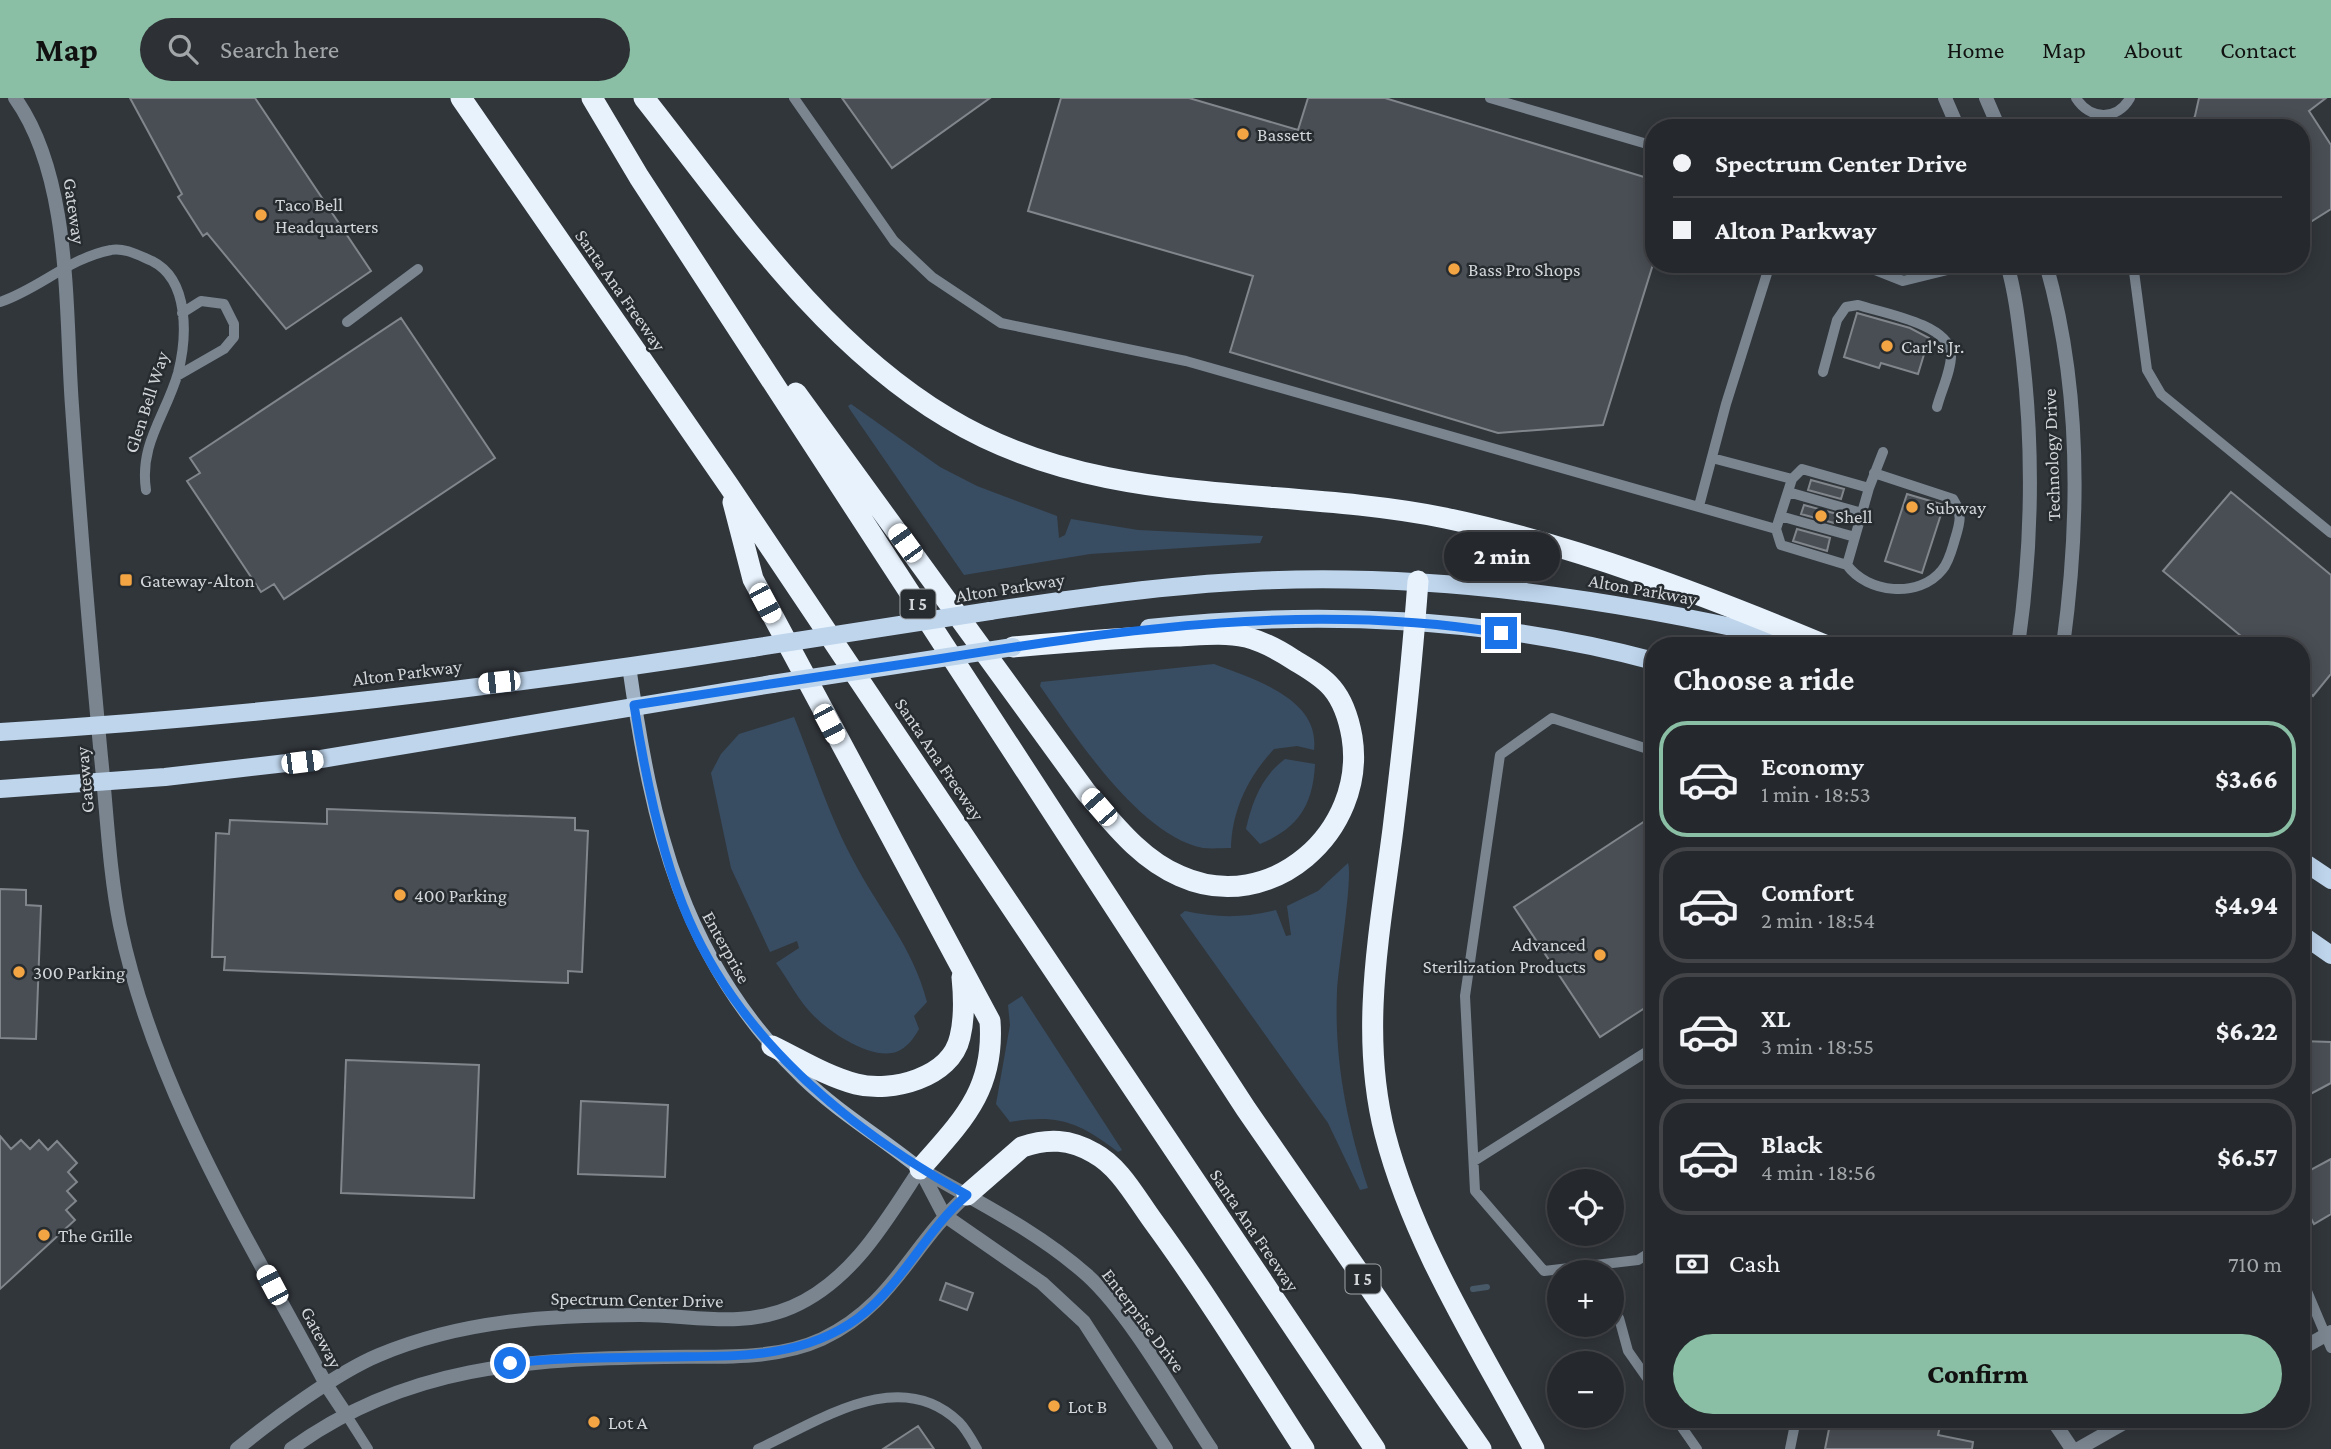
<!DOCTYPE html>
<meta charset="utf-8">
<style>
body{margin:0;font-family:"Crimson Pro",serif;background:#2d3034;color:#f1f3f6;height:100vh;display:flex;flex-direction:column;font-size:26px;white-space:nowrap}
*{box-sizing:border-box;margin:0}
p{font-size:23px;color:#a3a6a9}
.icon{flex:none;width:38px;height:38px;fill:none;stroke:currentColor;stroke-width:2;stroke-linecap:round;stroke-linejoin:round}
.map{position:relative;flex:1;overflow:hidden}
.side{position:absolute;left:1645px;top:539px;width:665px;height:791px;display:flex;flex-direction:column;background:#25282c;border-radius:28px;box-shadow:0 4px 18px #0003,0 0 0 2px #424448}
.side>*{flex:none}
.top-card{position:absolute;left:1645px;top:21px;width:665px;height:154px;border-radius:28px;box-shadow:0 4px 18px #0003,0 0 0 2px #424448;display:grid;align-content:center;height:154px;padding:0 28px;background:#25282c}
.controls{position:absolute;left:1547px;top:1071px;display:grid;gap:14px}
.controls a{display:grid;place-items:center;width:77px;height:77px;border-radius:50%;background:#25282c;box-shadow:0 4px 18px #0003,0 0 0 2px #424448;font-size:35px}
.end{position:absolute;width:32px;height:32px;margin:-16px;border:9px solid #1a73e8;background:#fff;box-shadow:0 0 0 4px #fff}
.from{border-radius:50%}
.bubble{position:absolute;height:49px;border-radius:24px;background:#25282c;box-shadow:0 4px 18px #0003,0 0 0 2px #424448;font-size:23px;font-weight:800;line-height:49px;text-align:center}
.car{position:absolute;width:21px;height:42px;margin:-21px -10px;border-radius:9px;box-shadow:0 0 5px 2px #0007;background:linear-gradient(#fff 24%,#345 0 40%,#fff 0 76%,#345 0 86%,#fff 0)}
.top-card b{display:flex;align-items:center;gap:24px;height:66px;font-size:26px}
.top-card b+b{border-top:2px solid #424448}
.top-card i{width:18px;height:18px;background:#f1f3f6}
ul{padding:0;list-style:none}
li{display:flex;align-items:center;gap:21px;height:116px;margin:0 14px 10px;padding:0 14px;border:4px solid #424448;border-radius:28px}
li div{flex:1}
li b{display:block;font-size:26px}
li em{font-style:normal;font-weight:800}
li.current{border-color:#8abfa5}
li>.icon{width:63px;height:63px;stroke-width:1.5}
h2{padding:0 28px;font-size:32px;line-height:84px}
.pay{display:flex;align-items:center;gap:18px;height:77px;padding:0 28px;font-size:26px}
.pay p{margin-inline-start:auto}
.action{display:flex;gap:14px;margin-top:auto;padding:14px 28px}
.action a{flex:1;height:80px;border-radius:42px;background:#8abfa5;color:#111;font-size:28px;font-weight:800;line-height:80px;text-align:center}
header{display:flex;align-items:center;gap:42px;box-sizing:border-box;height:98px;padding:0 35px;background:#8abfa5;color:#111}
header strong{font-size:33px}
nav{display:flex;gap:38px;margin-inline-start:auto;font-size:24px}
.search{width:490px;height:63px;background:#2d3034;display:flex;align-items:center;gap:18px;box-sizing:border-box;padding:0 24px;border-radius:38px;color:#a3a6a9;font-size:26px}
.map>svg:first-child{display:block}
</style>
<header>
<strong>Map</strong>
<div class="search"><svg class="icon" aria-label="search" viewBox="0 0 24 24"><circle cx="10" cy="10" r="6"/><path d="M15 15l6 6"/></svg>Search here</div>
<nav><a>Home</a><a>Map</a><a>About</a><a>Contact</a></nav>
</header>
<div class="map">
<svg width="2331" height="1351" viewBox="0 0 2331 1351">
<rect width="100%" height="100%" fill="#31363b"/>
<path fill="#384d62" d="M851,306L940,369L977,388L1057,418L1059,440L1065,437L1071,421L1138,432L1263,438L1260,445L1090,456L964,477L851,313L848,308Z
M1214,566C1253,581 1320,600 1314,652L1297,648L1274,651C1248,679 1232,712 1231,750C1222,750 1212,751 1203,750C1139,737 1076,639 1040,588L1041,584Z
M794,619C813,666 829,718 853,762C879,812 913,849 927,904L914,918L919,931C914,940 907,950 896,954C871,962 831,935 814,918C799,904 788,881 776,865L799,850L797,843L770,854L731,770L711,675L721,656L739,636Z
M1285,661L1315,666C1313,706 1299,730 1260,746L1246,731C1252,704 1262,678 1285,661Z
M1348,765C1353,779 1338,870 1337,893C1334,962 1347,1026 1368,1090L1360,1092L1328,1025L1180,817L1185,813C1217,820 1244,820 1276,812L1286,838L1291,837L1287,808L1318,793Z
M1022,898L1122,1052L1118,1054C1079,1024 1058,1016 1010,1024L996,1006L1010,927L1008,907Z"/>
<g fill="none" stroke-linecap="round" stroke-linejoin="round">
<path stroke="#485968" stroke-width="6" d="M1473,1191L1487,1189"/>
</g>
<path fill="#494e54" stroke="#80868c" stroke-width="2" d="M130,0H255L371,173L286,231L207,135L203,138L178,99L182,96Z
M842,0H990L892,70Z
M1061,0H1189L1298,32L1308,0H1385L1654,82V163L1603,327L1498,335L1230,254L1253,178L1028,113Z
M2199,0H2326L2309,13L2331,47V111L2301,130V30H2189L2195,18Z
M1857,215L1910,230L1929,240L1918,276L1881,265L1879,270L1844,259Z
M401,220L495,360L284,501L274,486L261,494L187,383L200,375L190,360Z
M1811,382L1844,391L1841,401L1808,392Z
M2231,394L2331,477V576L2313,598L2301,588V548H2253L2163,473Z
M1907,396L1944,407L1922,475L1885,463Z
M1804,407L1837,416L1834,425L1801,416Z
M1797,431L1830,440L1827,453L1793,443Z
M327,711L575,720V732L588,733L582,874L568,873V885L224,872L225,859H212L216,735L229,736L230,722L327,726Z
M1654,717V904L1600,939L1514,809Z
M0,791L26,792V807L41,808L36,941L0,940Z
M2301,943L2331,944V985L2301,1001Z
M346,962L479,967L474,1100L341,1095Z
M581,1003L668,1007L665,1079L578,1076Z
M0,1038L11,1051L21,1042L30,1051L39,1042L48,1052L57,1043L77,1065L68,1074L77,1084L67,1093L76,1103L66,1112L75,1122L0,1191Z
M2331,1061V1116L2314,1126L2301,1102V1077Z
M946,1185L973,1195L967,1212L940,1202Z
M1831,1321H1926L1941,1324L1938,1337L1973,1344L1972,1351H1825Z
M918,1328L934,1351H883Z"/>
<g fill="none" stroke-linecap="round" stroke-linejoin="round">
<path stroke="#7a8590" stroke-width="10" d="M794,0L894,143L932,179L1001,225L1186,263L1776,431
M1490,0L1654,48
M2076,0C2090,22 2117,23 2130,0
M1860,166L1903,183L1972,166
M2133,166L2147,272L2161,296L2331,435
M0,204C39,191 69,160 111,152C124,149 140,158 152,163C190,182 187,240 178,275C166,317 139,346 146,392
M347,224L418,171
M1823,274L1837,222L1846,209L1858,207C1883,215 1948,226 1951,255C1952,271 1941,293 1937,309
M177,278L224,251L234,239V226L224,206L201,203L182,215
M1712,360L1792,381L1776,431L1781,447L1847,467L1869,390
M1792,381L1802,371L1869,390L1883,354
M1788,394L1862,415
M1699,408L1726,306L1770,166
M1780,418L1855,439
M1847,467C1867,495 1919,501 1942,472C1949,464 1952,451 1955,441C1960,425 1963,416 1953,401L1874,375
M1654,653L1552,620L1500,657L1465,898L1475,1093L1544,1173L1638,1162L1654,1152
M2301,857L2311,842
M1474,1063L1651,951L1654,955
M2301,1179L2331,1250
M1619,1220L1628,1253L1654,1290
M347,1318L368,1351
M1676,1321L1697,1351
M758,1351C818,1324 899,1266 959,1324C966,1331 972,1342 977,1351
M1790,1351L1796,1321"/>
<path stroke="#7a8590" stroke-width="14" d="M2301,1251L2331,1234
M2078,1351L2131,1321"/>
<path stroke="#7a8590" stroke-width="14" d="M15,0C72,80 65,213 72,308C80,425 90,542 101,659C107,715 109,772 120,827C155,994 248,1140 327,1288L347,1318
M1945,0L1958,30
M1986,0L1999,30
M2007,166C2016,197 2019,229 2023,261C2034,358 2032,451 2018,548
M2046,166C2081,288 2080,423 2063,548
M920,1071C978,1104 1037,1133 1087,1177C1131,1217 1177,1300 1211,1351
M921,1073L944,1117L1042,1185L1084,1224L1166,1351
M2052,1321L2072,1351
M237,1351C272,1322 338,1274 379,1257C462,1222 551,1217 640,1217C693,1217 741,1231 792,1209C852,1183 886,1123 920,1071
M291,1351C406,1267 528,1261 665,1259C716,1258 774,1263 822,1241C895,1206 911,1146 967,1097"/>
<path stroke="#a0b2c4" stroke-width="14" d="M629,568C652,729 682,863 803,980C838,1014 882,1040 920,1071"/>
<path stroke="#bed5ec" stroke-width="18" d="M990,513C1078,500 1165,487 1253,483C1437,474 1620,502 1799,544
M1149,530C1316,512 1491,519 1654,563
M0,634C251,619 503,589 752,550
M0,691L165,679L321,661L772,586
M2301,762L2331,782
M2301,836L2331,857"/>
<path stroke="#e7f2fd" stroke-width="21" d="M461,0L729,388L1375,1351
M592,0L639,79L1246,1011L1481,1351
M644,0C734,114 821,244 948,320C1102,413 1276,386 1445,420C1574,447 1705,497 1827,548
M796,295L1086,694C1113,725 1140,761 1180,778C1271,819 1367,733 1352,639C1349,622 1343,603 1332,590C1322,578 1307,570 1294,562C1279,552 1264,544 1246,539C1224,534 1200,537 1177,538C1123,539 1068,544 1013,549
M733,404L753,481L990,923C995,992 962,1023 920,1071
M1418,483C1412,566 1403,649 1393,731C1380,833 1359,934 1385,1036C1414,1148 1480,1249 1534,1351
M772,948C799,961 826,978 856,986C891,995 951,980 960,939C965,919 964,899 962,879
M967,1097L1022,1049C1048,1040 1070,1041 1094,1055C1120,1069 1136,1100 1153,1123C1207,1197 1255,1275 1304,1351"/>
<path stroke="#bed5ec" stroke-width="18" d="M752,550L990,513
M772,586L1013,549"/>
</g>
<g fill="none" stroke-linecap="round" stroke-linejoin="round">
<path stroke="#1a73e8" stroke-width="9" d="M510,1265C561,1259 612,1260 664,1259C731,1258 801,1262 858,1220C903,1186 925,1133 967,1097C853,1034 743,945 689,822C661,758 645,677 634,607C735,591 837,576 938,561C1125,531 1312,504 1501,535"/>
</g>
<g fill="#f3a443" stroke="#272c31" stroke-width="2.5">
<circle cx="1243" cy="36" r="7"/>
<circle cx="261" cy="117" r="7"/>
<circle cx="1454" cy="171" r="7"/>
<circle cx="1887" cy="248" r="7"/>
<circle cx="1912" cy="409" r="7"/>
<circle cx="1821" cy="418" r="7"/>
<rect x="119" y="475" width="14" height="14" rx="3.5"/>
<circle cx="400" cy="797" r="7"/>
<circle cx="1600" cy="857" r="7"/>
<circle cx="19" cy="874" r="7"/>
<circle cx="44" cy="1137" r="7"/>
<circle cx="1054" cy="1308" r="7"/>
<circle cx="594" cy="1324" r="7"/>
</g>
<g text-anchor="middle" stroke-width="5" stroke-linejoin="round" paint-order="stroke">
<g fill="#272c31" stroke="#9fa3a7" stroke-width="2">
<rect x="900.5" y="491.5" width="35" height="29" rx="5"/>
<rect x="1345.5" y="1166.5" width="35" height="29" rx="5"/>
</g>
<g font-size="18" font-weight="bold" fill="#d2d6d9">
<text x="918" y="512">I 5</text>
<text x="1363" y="1187">I 5</text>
</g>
<g font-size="19" fill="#d2d6d9" stroke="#272c31" text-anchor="start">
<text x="1257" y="43">Bassett</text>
<text x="275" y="113">Taco Bell<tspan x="275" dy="22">Headquarters</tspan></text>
<text x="1468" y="178">Bass Pro Shops</text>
<text x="1901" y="255">Carl's Jr.</text>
<text x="1926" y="416">Subway</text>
<text x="1835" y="425">Shell</text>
<text x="140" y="489">Gateway-Alton</text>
<text x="414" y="804">400 Parking</text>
<text x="1586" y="853" text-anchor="end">Advanced<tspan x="1586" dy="22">Sterilization Products</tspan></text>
<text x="33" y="881">300 Parking</text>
<text x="58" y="1144">The Grille</text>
<text x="1068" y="1315">Lot B</text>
<text x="608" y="1331">Lot A</text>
</g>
<g font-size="19" fill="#d2d6d9" stroke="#272c31">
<text transform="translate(75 113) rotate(82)" y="7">Gateway</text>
<text transform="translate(621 192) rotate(55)" y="7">Santa Ana Freeway</text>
<text transform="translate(146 304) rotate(-72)" y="7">Glen Bell Way</text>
<text transform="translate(2051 357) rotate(-92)" y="7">Technology Drive</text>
<text transform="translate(1010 489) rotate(-9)" y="7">Alton Parkway</text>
<text transform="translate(1643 491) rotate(10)" y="7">Alton Parkway</text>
<text transform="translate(407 574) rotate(-7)" y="7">Alton Parkway</text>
<text transform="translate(940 661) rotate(56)" y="7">Santa Ana Freeway</text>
<text transform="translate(84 682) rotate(-95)" y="7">Gateway</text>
<text transform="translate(727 849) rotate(61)" y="7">Enterprise</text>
<text transform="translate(1255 1132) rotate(56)" y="7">Santa Ana Freeway</text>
<text transform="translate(637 1201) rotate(1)" y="7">Spectrum Center Drive</text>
<text transform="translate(1144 1222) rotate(53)" y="7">Enterprise Drive</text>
<text transform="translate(322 1239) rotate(62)" y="7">Gateway</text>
</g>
</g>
</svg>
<div class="controls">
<a><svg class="icon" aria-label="locate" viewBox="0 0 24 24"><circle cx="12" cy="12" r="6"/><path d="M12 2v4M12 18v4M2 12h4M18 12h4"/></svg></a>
<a>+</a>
<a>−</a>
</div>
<i class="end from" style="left:510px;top:1265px"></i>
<i class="end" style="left:1501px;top:535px"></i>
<div class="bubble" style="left:1444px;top:434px;width:116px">2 min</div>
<i class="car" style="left:905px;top:445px;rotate:324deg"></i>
<i class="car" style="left:765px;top:505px;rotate:152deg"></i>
<i class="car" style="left:499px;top:584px;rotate:264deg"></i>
<i class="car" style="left:829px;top:626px;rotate:152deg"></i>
<i class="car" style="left:302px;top:664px;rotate:83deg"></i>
<i class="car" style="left:1099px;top:709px;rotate:319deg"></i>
<i class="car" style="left:272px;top:1187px;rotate:332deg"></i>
<div class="top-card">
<b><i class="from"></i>Spectrum Center Drive</b>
<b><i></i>Alton Parkway</b>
</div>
<section class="side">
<h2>Choose a ride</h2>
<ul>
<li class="current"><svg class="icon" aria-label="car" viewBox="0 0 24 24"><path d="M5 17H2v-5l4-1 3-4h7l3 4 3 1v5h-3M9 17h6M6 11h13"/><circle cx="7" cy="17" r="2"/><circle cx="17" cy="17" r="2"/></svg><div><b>Economy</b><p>1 min · 18:53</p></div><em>$3.66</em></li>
<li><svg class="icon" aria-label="car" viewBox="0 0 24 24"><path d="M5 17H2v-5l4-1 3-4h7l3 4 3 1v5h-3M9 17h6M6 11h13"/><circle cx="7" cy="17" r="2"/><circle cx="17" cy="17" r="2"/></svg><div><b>Comfort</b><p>2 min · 18:54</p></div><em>$4.94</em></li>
<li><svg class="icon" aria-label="car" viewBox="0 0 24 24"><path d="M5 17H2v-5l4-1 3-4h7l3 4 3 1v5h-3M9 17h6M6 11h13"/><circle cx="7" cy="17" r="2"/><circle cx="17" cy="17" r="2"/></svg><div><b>XL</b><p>3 min · 18:55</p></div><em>$6.22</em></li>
<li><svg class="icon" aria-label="car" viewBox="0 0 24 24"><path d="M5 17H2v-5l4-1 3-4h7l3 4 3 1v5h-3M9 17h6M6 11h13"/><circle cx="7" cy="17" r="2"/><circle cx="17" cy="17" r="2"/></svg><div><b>Black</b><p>4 min · 18:56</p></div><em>$6.57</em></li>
</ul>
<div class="pay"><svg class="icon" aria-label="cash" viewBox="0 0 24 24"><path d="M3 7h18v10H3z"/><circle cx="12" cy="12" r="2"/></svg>Cash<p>710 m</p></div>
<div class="action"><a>Confirm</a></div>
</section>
</div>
